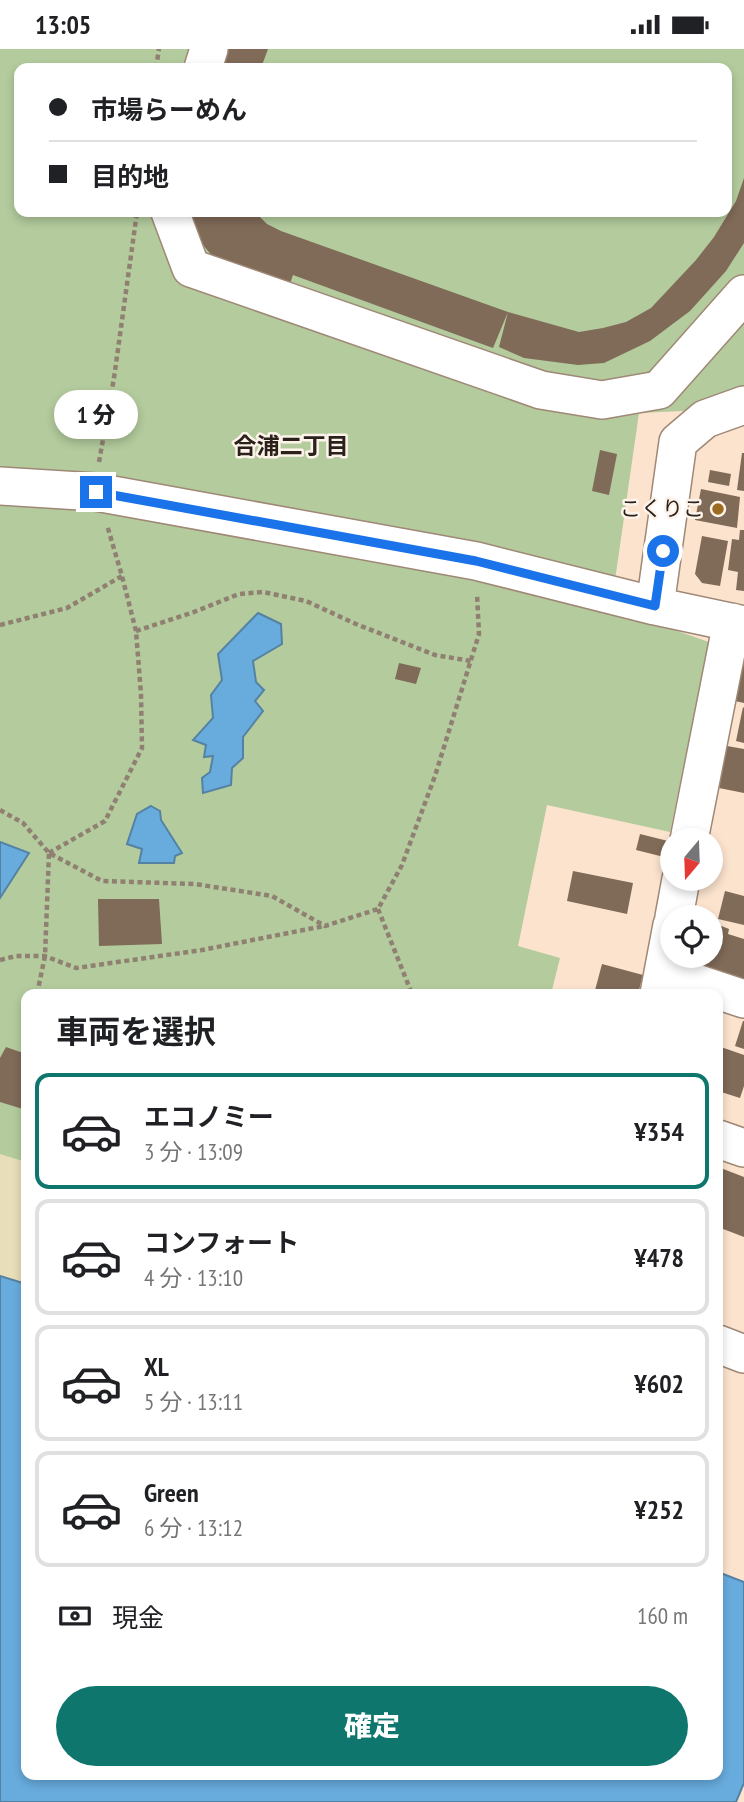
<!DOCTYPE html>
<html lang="ja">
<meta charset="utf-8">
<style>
body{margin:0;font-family:"PT Sans Narrow","Noto Sans JP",sans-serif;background:#f6f6f6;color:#202124;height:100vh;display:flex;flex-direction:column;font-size:26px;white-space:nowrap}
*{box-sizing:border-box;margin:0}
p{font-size:23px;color:#757577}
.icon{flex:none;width:38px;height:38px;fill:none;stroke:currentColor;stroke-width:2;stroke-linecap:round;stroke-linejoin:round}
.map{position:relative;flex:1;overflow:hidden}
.side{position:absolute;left:21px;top:940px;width:702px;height:791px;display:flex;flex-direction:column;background:#fff;border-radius:14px;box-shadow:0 4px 10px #0003}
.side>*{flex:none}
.guide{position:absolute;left:14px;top:14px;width:718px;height:154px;border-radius:14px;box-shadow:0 4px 10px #0003;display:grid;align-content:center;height:154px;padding:0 35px;background:#fff}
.needle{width:46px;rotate:199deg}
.fabs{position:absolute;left:660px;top:779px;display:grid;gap:14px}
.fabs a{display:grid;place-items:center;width:63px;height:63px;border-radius:50%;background:#fff;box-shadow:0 4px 10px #0003;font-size:35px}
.end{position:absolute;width:32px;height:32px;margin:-16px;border:9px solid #1a73e8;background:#fff;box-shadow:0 0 0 4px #fff}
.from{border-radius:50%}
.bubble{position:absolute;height:49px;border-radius:24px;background:#fff;box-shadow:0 4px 10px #0003;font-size:23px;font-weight:800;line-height:49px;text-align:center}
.guide b{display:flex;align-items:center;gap:24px;height:66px;font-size:26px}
.guide b+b{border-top:2px solid #e0e0e0}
.guide i{width:18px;height:18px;background:#202124}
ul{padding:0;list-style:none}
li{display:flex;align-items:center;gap:21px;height:116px;margin:0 14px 10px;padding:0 21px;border:4px solid #e0e0e0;border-radius:14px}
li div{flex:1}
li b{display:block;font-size:26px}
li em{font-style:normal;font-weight:800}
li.on{border-color:#0f766e}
li>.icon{width:63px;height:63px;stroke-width:1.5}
h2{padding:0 35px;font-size:32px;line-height:84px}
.pay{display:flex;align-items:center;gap:18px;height:77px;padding:0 35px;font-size:26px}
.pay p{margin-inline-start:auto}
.primary-button{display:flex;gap:14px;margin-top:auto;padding:14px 35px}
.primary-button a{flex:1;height:80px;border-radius:42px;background:#0f766e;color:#fff;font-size:28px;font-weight:800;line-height:80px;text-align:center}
.status{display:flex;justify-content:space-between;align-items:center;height:49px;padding:0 35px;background:#fff;direction:ltr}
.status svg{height:19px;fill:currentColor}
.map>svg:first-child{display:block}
</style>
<div class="status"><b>13:05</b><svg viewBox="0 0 49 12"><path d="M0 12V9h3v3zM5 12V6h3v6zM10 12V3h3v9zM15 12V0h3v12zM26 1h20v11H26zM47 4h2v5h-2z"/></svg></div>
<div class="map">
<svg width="744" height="1753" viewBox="0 0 744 1753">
<rect width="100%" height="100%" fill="#fbe3ce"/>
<path fill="#b3cb9d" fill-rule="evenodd" d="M0,0H744V340L683,362L639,364L611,559L709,593L670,783L547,756L518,897L560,909L551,945H26V1235L0,1227ZM19,19H726V163H19Z"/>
<path fill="#e8deb9" d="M0,1105L26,1113V1235L0,1227Z"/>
<path fill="#68acde" stroke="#5582a3" stroke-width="2" d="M258,564L281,575L282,595L253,612L256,633L264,641L255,652L263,662L243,688V709L232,719L231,736L203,744L202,729L210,723L213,707L204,708L206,696L193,691L213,669L211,646L222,631L218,605Z
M151,757L160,762L161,771L182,804L175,807L174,814H139L142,800L127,795L137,765Z
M0,793L29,804L0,849Z
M0,1227L26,1235V1726H718V1523L744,1533V1734L736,1753H0Z"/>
<path fill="#806a58" d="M221,0H268L261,19H214Z
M744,129V194L726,222L690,262L650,292L604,314L578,316L524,309L499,298L508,263L579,283L603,279L626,273L651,259L696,211L714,188L736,152Z
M185,163H255L267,175L281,182L508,263L493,299L293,226L285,249L218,214L199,191Z
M600,401L617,405L609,446L592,442Z
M742,404H744V442L737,441Z
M710,421L731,425L729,437L708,433Z
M701,440L740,448L737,479L695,471Z
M740,481H744V542L736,541L738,523L728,521L732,490L739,491Z
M702,487L728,492L720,537L702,534L695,525Z
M399,614L421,619L416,635L395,630Z
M743,615H744V654L735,652Z
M743,658L744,659V694L736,692Z
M727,697L744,700V744L719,739Z
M640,785L672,793L668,809L636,801Z
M573,822L633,834L627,865L567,852Z
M725,842L744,847V876L718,870Z
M98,850H159L162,895L99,897Z
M714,874L729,880L728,885L744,890V932L699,916L702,906H710V883Z
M602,915L643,926L638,945H594Z
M743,972H744V1000L735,997Z
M718,997L744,1006V1037L740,1049L718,1042Z
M6,998L26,1005V1061L0,1053V1009Z
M718,1118L744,1128V1188L718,1178Z"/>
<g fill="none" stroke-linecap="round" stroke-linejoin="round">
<defs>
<path id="minor" d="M203,19L209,0
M170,163L191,219L541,341L602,351L659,341L744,245
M0,437L96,443L476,512L655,557L744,576
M655,557L678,393L705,370L744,356
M689,791L732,573
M674,868L681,830
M663,923L744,950
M659,945L672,876
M718,1090L744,1099
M718,1295L744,1305"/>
</defs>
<use href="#minor" stroke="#9f8876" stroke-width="40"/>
<path stroke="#908072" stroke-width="4.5" stroke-dasharray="5 3.5" stroke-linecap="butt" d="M156,19L159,0
M99,413L114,329L137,163
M0,576L67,559L122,527
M136,582L194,563L239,545L263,543L306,552L356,575L435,606L471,612
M0,761L23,774L49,804L102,832L195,835L272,847L325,877L378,860L402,816L435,727L479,585L477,545
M49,804L105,772L142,699L141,645L136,582L122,527L107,476
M378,860L412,945
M0,911L16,907H45L76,919L202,901L324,877
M37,945L45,907L49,804
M24,985L26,977"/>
<use href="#minor" stroke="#fff" stroke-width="37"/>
</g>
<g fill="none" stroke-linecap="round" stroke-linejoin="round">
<path stroke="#1a73e8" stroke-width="9" d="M96,443L476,512L655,557L663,502"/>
</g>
<circle fill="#9d6b20" stroke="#fdf3eb" stroke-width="2.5" cx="718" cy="460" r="7"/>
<g text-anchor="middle" stroke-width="5" stroke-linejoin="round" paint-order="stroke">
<g font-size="21" fill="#2a211a" stroke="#fdf3eb" text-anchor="end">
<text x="704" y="467">こくりこ</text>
</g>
<g font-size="23" font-weight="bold" fill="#2a211a" stroke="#fdf3eb">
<text x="291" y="405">合浦二丁目</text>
</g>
</g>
</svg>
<div class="fabs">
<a><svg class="needle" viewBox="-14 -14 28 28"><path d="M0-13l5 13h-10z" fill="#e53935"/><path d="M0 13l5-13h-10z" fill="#757577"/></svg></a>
<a><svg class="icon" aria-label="locate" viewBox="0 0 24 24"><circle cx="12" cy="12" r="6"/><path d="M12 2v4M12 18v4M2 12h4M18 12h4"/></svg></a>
</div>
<i class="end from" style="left:663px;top:502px"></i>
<i class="end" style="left:96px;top:443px"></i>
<div class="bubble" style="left:54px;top:341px;width:84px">1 分</div>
<div class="guide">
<b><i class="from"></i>市場らーめん</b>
<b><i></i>目的地</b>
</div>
<section class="side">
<h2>車両を選択</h2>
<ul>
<li class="on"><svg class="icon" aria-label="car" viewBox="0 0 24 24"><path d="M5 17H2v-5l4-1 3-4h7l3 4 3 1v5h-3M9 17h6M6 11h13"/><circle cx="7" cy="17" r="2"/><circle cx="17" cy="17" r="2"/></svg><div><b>エコノミー</b><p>3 分 · 13:09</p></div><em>¥354</em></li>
<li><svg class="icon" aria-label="car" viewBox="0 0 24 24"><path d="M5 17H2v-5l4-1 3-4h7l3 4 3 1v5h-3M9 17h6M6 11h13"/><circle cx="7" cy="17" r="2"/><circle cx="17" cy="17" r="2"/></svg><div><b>コンフォート</b><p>4 分 · 13:10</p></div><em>¥478</em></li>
<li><svg class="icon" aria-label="car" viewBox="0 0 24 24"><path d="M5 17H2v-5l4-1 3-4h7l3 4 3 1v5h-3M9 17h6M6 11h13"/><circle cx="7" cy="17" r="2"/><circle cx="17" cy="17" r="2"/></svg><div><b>XL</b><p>5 分 · 13:11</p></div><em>¥602</em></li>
<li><svg class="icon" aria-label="car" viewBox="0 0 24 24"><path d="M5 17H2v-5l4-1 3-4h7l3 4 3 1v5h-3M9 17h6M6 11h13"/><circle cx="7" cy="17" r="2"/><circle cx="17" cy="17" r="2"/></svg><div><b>Green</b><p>6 分 · 13:12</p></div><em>¥252</em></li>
</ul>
<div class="pay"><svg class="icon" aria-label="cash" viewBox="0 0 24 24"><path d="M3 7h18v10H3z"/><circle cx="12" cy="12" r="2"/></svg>現金<p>160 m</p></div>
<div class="primary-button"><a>確定</a></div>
</section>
</div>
